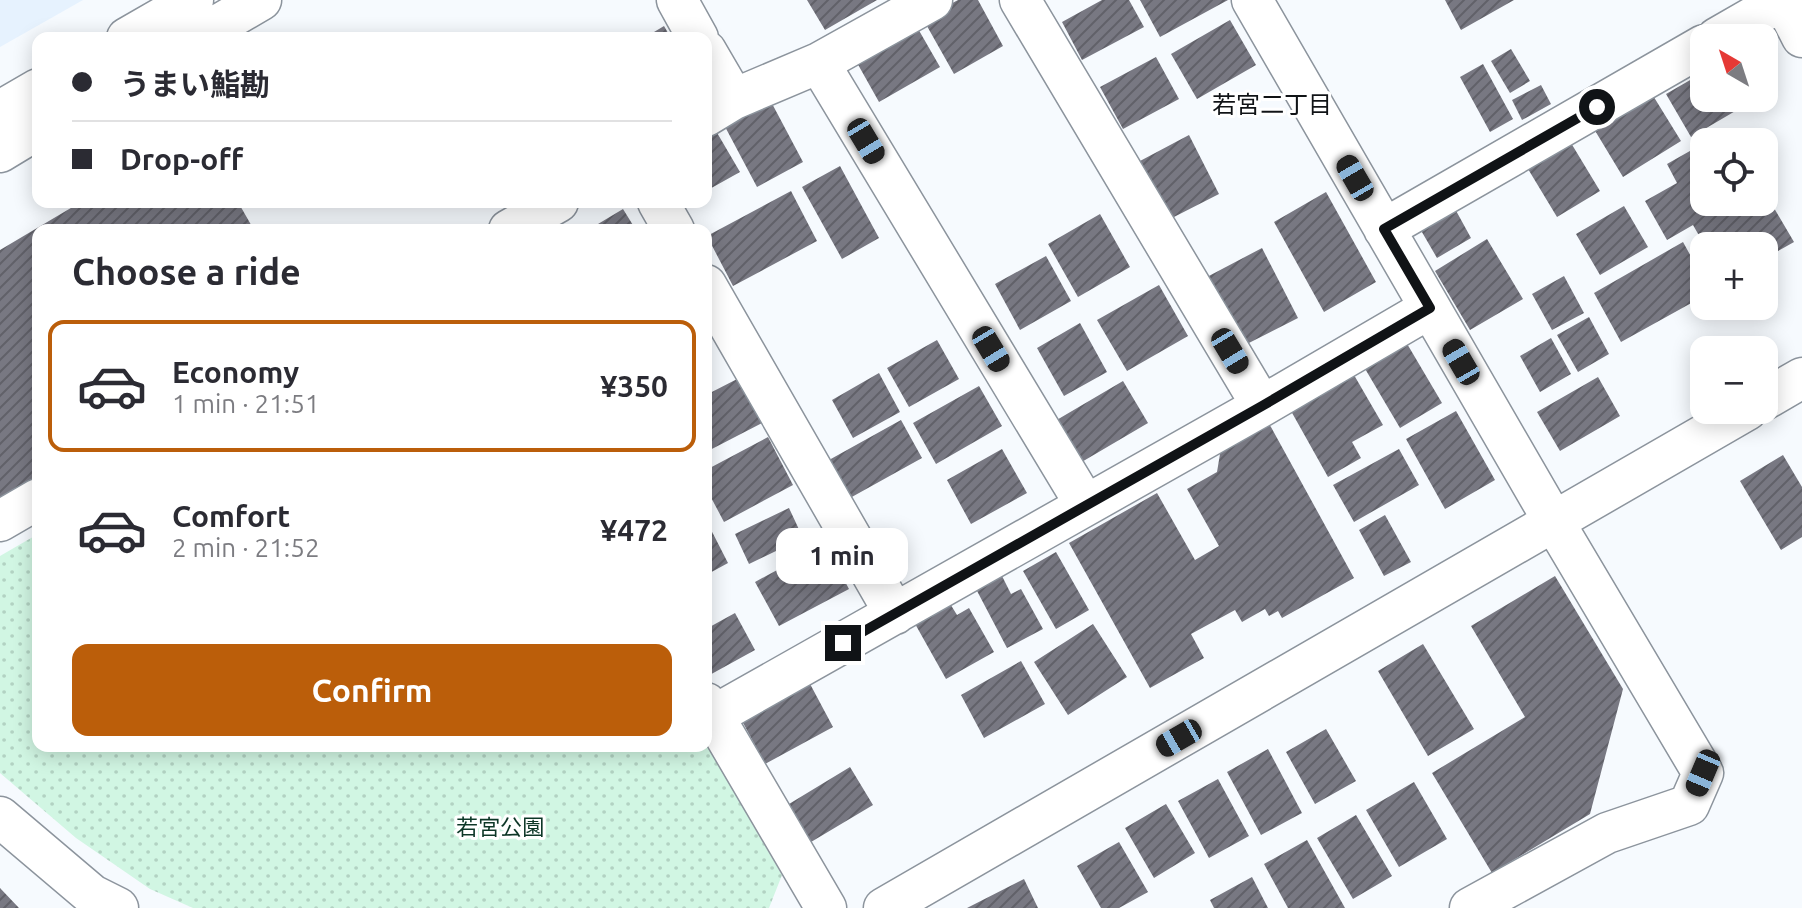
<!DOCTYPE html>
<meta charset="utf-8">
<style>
body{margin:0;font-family:Ubuntu,"Noto Sans JP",sans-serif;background:#f7f7f7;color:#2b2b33;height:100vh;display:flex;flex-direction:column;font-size:30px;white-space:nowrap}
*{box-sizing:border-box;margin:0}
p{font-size:26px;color:#7c7c81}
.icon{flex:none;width:44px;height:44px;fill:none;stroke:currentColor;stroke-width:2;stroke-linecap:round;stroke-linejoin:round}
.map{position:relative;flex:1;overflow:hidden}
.details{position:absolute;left:32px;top:224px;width:680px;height:528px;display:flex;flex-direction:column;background:#fff;border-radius:16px;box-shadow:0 4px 20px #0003}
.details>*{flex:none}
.top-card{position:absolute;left:32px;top:32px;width:680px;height:176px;border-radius:16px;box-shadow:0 4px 20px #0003;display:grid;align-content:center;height:176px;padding:0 40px;background:#fff}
.needle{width:52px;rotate:321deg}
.fabs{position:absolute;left:1690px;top:24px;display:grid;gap:16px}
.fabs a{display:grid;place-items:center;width:88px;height:88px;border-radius:16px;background:#fff;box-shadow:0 4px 20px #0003;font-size:40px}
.end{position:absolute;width:36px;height:36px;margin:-18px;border:10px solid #101316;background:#fff;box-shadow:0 0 0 4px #fff}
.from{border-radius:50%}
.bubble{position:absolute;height:56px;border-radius:16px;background:#fff;box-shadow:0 4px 20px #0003;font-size:26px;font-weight:700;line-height:56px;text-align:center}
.car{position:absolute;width:24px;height:48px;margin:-24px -12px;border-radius:10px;box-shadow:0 0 6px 2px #0007;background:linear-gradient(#222 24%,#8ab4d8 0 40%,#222 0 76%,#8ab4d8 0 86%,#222 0)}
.top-card b{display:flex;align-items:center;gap:28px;height:76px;font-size:30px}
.top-card b+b{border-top:2px solid #e1e1e2}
.top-card i{width:20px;height:20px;background:#2b2b33}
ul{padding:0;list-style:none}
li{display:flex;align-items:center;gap:24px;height:132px;margin:0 16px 12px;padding:0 24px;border:4px solid transparent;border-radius:16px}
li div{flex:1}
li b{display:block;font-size:30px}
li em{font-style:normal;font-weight:700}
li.selected{border-color:#bb5e0a}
li>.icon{width:72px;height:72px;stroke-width:1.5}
h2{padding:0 40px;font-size:36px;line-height:96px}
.action{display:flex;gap:16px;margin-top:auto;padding:16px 40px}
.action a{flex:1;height:92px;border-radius:16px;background:#bb5e0a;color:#fff;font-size:32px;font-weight:700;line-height:92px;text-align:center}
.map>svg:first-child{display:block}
</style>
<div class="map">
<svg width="1802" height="908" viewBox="0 0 1802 908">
<defs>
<pattern id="park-dots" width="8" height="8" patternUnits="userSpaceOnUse" patternTransform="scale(2)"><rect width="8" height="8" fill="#d1f6e3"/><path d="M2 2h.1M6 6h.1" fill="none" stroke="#b2d2c2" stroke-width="1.8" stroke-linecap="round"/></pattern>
<pattern id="building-hatch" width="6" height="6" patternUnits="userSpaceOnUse" patternTransform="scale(2)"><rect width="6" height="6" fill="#787882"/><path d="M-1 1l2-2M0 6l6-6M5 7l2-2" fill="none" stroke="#616169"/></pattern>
</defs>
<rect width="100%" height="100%" fill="#f6fafe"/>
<path fill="#e6f2fe" d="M0,0H83L0,47Z"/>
<path fill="url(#park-dots)" d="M38,534V746H706V744L782,875L769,908H193L150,889L76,838L0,773V556Z"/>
<path fill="url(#building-hatch)" d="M807,0H877L825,30Z
M958,0H978L1003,46L954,74L923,19Z
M1102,0H1129L1144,27L1082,60L1062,22Z
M1140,0H1228L1160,37Z
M1445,0H1514L1461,30Z
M1230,20L1256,65L1197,99L1171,54Z
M664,26L671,38H644Z
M917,27L940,67L879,102L856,61Z
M1511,49L1530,81L1510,93L1491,61Z
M1156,57L1179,99L1123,129L1100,87Z
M1483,64L1513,119L1490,132L1460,77Z
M1704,72V98H1747L1749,103L1691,137L1666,94Z
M1541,85L1551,104L1522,120L1512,100Z
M1652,94L1681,141L1623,177L1594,129Z
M768,96L803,162L757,187L722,121Z
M1729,129L1736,142H1706Z
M716,131L740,172L706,191V137Z
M1189,135L1219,194L1170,219L1140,161Z
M1568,138L1600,191L1557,217L1525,164Z
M1704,143V202H1764V191L1794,242L1764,259V246H1705L1693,225L1667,240L1645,201L1677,183L1667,164Z
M840,166L879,238L842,259L802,187Z
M791,191L817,241L733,286L707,236Z
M1326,192L1376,282L1324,312L1274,222Z
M81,202H238L254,230H38V479L0,501V250Z
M1624,206L1648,247L1600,275L1576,234Z
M1454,207L1471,238L1437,258L1419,227Z
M623,209L636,230H588Z
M1100,214L1130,267L1078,297L1048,244Z
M1487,239L1523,299L1470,330L1435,271Z
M1683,242L1704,280V296L1621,342L1594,293Z
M1262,248L1298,318L1241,347L1205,278Z
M1046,256L1071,301L1020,330L995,284Z
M1564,276L1584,313L1552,330L1532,294Z
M1159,285L1188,336L1127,371L1097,320Z
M1589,317L1609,354L1578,372L1557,335Z
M1080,323L1107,372L1064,396L1037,348Z
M1551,338L1571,374L1540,392L1520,356Z
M937,340L959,379L909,407L887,368Z
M1406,342L1442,403L1400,428L1364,367Z
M879,373L900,412L853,438L832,400Z
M1354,375L1383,425L1352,442L1361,458L1328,477L1291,411Z
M743,376L766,421L706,452V395Z
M1598,377L1620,416L1560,451L1537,412Z
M1123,381L1148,423L1080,463L1055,421Z
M979,386L1002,426L936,464L913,423Z
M1456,411L1495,480L1445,509L1406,439Z
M1266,418L1354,578L1282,618L1278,611L1269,616L1265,609L1242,622L1235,610L1191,634L1204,658L1150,688L1069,543L1157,493L1195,560L1219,546L1187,489L1217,472L1222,442Z
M901,420L922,458L850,498L829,460Z
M768,437L793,485L724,522L706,488V470Z
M1002,449L1027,493L971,524L947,480Z
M1399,449L1419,485L1354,522L1333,485Z
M1783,455L1802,487V537L1781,550L1740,481Z
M789,508L803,538L749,564L735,534Z
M1385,515L1411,562L1384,576L1359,530Z
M706,520L728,563L706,575Z
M825,544L849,589L779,626L755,582Z
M1056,552L1089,610L1056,629L1023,571Z
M1002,576L1011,594L1021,589L1043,629L1007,648L976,589Z
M1555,576L1623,689L1590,814L1492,873L1432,773L1525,717L1471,626Z
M949,602L957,615L969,608L994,652L946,679L914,622Z
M735,613L755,650L706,677V629Z
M1093,624L1127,677L1068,715L1034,662Z
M1423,644L1474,729L1428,756L1378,671Z
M1021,661L1045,704L984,738L961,695Z
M809,682L833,727L765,764L741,719Z
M1326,729L1356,781L1315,804L1286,752Z
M1268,749L1302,813L1261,835L1227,772Z
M850,767L873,805L811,842L789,804Z
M1218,779L1249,836L1209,858L1178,801Z
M1414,782L1447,839L1399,867L1366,810Z
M1166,804L1195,853L1154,878L1125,828Z
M1356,815L1392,876L1353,899L1317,838Z
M1307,840L1345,908H1288L1264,864Z
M1119,842L1148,892L1119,908H1101L1077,866Z
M1252,877L1268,908H1214L1210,900Z
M1024,879L1038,908H967Z
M0,888L19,908H0Z"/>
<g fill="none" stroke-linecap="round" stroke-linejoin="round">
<defs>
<path id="minor" d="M677,0L698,38
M1020,0L1262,406
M1252,0L1554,522L1703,773L1689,805L1607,833L1470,908
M1783,0L1802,37
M127,38L193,0
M196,38L261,0
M1717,38L1783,0
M706,51L734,99
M819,63L1085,504
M0,111L38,89
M706,116L734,99L819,63L932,0
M0,152L38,129
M658,202L674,230
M1384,229L1704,45
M509,230L558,202
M706,285L895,614
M1764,400L1802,378
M0,521L38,499
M706,703L826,908
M713,716L1262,406L1430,308
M0,817L92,895L118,908
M884,908L1747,410"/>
</defs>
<use href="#minor" stroke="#8c949d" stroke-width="43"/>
<use href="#minor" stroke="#fff" stroke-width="40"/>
</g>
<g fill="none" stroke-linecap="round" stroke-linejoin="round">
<path stroke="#101316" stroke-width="10" d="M843,643L1262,406L1430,308L1384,229L1597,107"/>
</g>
<g text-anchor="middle" stroke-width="6" stroke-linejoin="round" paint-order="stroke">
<g font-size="22" fill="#0d3727" stroke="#fff">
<text x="500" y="835">若宮公園</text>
</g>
<g font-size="24" fill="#101316" stroke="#fff">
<text x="1272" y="113">若宮二丁目</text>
</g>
</g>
</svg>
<div class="fabs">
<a><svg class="needle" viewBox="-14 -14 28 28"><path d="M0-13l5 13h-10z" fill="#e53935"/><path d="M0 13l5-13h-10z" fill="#7c7c81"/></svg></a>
<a><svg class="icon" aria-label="locate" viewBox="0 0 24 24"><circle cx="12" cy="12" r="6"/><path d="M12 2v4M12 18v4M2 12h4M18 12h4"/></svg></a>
<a>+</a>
<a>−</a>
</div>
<i class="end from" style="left:1597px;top:107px"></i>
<i class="end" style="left:843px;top:643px"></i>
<div class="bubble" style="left:776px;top:528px;width:132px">1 min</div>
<i class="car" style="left:866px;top:141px;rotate:149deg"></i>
<i class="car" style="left:1355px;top:178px;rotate:330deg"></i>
<i class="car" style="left:991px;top:349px;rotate:149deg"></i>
<i class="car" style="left:1230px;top:351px;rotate:149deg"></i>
<i class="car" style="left:1461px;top:362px;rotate:330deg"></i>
<i class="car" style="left:1179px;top:738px;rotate:240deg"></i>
<i class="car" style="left:1703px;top:773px;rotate:203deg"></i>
<div class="top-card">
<b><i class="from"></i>うまい鮨勘</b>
<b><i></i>Drop-off</b>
</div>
<section class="details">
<h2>Choose a ride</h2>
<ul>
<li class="selected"><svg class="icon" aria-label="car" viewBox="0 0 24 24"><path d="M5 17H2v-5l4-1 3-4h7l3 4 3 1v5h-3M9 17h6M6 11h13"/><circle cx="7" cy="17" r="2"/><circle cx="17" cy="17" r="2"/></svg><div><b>Economy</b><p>1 min · 21:51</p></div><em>¥350</em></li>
<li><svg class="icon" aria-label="car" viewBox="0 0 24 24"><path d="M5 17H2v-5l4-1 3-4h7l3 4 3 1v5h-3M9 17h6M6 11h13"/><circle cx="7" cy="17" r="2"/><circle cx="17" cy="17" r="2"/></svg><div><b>Comfort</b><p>2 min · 21:52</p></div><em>¥472</em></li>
</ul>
<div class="action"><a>Confirm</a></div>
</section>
</div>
